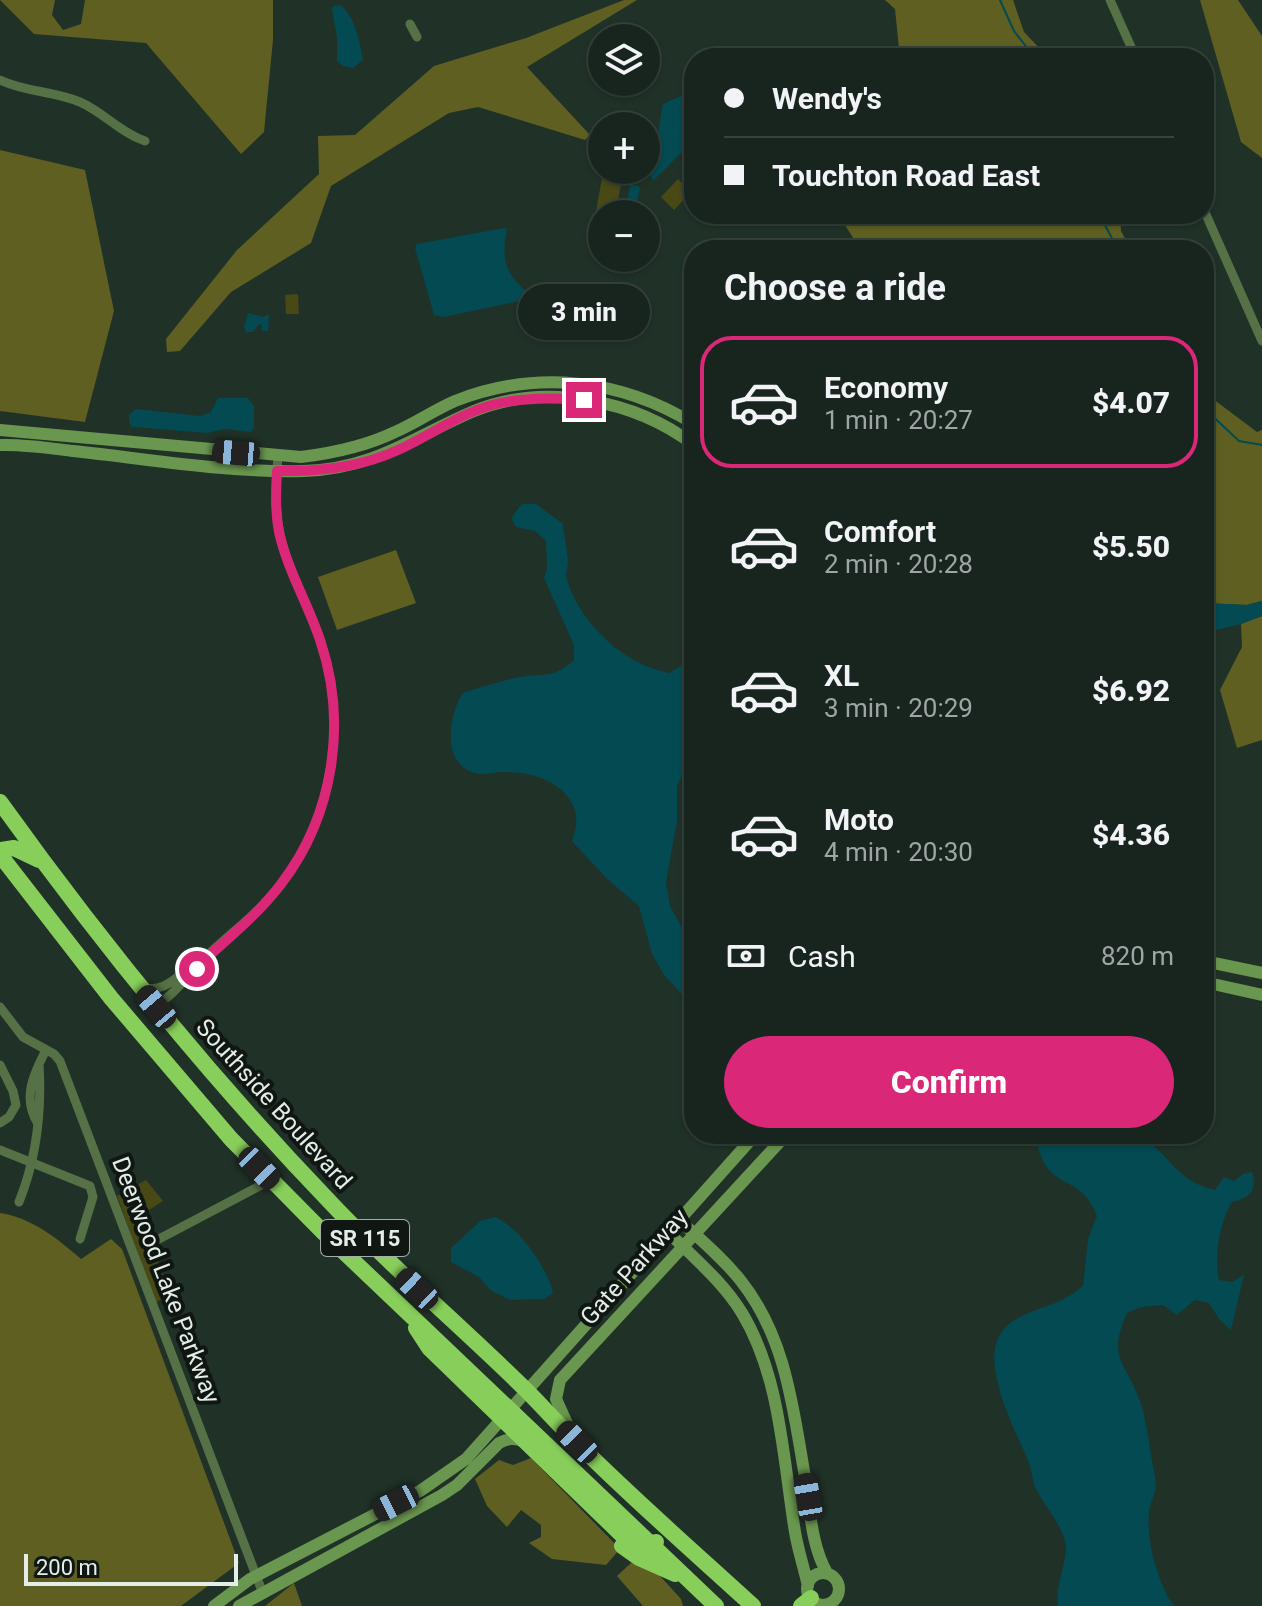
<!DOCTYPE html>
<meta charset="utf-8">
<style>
body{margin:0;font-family:Roboto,sans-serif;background:#212d27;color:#f1f3f6;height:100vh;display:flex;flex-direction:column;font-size:30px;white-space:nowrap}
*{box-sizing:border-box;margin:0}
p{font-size:26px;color:#9fa5a4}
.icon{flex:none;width:44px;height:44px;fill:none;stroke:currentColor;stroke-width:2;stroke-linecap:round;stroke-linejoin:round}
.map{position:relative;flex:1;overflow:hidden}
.details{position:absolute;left:684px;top:240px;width:530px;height:904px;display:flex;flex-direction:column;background:#18251e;border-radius:32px;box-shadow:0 2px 6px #0004,0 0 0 2px #36423c}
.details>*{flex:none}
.guide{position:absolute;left:684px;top:48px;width:530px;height:176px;border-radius:32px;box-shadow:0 2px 6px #0004,0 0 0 2px #36423c;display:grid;align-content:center;height:176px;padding:0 40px;background:#18251e}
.fabs{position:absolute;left:588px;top:24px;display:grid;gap:16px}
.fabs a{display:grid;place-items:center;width:72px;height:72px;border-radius:50%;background:#18251e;box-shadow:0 2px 6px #0004,0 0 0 2px #36423c;font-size:40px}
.scale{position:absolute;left:24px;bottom:20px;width:214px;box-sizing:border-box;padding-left:8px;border:4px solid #e4eee8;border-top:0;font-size:22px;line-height:28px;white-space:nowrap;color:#e4eee8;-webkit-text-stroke:6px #101713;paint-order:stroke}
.end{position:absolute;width:36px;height:36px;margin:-18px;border:10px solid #db2777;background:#fff;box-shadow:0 0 0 4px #fff}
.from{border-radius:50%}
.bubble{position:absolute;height:56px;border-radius:28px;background:#18251e;box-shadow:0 2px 6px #0004,0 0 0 2px #36423c;font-size:26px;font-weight:800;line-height:56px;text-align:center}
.car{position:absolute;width:24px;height:48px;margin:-24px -12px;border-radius:10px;box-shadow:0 0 6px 2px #0007;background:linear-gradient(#222 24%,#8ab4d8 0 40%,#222 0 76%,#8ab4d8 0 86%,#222 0)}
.guide b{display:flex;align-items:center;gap:28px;height:76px;font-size:30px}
.guide b+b{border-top:2px solid #36423c}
.guide i{width:20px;height:20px;background:#f1f3f6}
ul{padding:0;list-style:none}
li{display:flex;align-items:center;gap:24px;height:132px;margin:0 16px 12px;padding:0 24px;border:4px solid transparent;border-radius:32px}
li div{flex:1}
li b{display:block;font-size:30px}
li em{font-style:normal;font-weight:800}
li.selected{border-color:#db2777}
li>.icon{width:72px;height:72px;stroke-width:1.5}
h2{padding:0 40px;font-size:36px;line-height:96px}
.pay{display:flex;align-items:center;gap:20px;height:88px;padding:0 40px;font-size:30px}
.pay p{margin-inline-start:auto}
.action{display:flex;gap:16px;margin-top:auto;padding:16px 40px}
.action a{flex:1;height:92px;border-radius:48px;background:#db2777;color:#fff;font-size:32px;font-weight:800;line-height:92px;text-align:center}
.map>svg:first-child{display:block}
</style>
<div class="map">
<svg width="1262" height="1606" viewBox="0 0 1262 1606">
<rect width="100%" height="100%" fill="#203128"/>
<path fill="#484915" d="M606,175L619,176L622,180L615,214H598L596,211L602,178Z
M678,179L691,192L674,210L661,197Z
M298,294L299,314H286L285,295Z
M146,1180L163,1201L141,1215L169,1292L156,1303L117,1196Z"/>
<path fill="#5e5f21" d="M0,0H55L52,15L63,30L81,24L85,0H273V40L264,132L241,154L146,43L34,34Z
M624,0H637L527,67L590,135L585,140L478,107L449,113L331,186L311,243L231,292L180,351L167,352L166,339L237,250L319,174L318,136L355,135L434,66L526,38Z
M885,0H1013L1024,32L1049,58H900L895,9Z
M1200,0H1238L1262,36V158L1241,142Z
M0,150L85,170L114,311L85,422L0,411Z
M840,214H1120L1121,231L1131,250H861L839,216Z
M1204,387L1209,396L1257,432L1262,430V601L1247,605L1204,603Z
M396,550L416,603L337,630L318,577Z
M1262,616V740L1237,748L1220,690L1242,647L1241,624Z
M0,1213C32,1218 57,1238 81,1259L111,1239L122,1249L239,1563L181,1606H0Z
M531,1458L620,1549L606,1565L552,1559L529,1543L541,1537V1525L521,1510L507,1527L487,1506L475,1479L499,1460L513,1465Z
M632,1562L651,1566L681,1599L683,1606H643L617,1576Z
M294,1583L302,1606H265Z"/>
<path fill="#034a52" d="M340,5C355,15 360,43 363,60L353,68L343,66L337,61V37L332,10L333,6Z
M694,90V140L653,181L646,164C660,146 658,126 663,104Z
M633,184L640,187L636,206L638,209L635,213L626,210L630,185Z
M504,228L507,229C501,261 505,274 531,295L529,299L444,317L434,315L415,248L417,244Z
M248,313L263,317L269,314L268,331H262V325L259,324L253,332H246L244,327Z
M218,398H248L254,406V427L251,432L225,429L207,433L132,427L129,422V415L136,409L200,416L211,412Z
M522,504H536L563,524C564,536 567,549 568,561C568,568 565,573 567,580C580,623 625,666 670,673L680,666L694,650V750L677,786V821L666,882L670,906L685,933L694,942V1007L664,975L652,954L639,906L607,879L572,841C577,826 579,814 570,800C556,779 529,772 504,772C496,772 488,775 480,774C462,772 451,757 451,740C450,723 454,707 463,693C481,687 507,679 526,676C548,674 555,677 574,660V645L544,578L547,569L546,541L535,531L516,527L511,518Z
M1262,601V616L1241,624L1204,633V603L1247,605Z
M1034,1134C1054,1134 1127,1129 1140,1137C1173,1155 1173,1180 1215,1190L1224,1177L1234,1181L1243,1174L1252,1172C1258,1191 1249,1198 1232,1202C1219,1224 1214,1255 1219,1280L1232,1282L1244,1275L1231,1330L1219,1319L1209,1303L1195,1300L1177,1315L1163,1305L1141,1307L1127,1313C1106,1360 1127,1362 1141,1404C1148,1427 1150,1453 1155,1477C1158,1494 1151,1497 1149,1512C1146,1540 1158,1584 1174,1606H1058C1054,1585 1070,1558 1065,1540C1058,1520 1044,1505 1035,1487C1032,1479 1032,1471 1029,1463C1016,1432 985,1374 997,1341C1006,1315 1041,1310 1062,1300C1070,1296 1076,1291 1083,1286L1088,1239L1097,1216C1083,1179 1061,1188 1046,1166C1040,1157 1037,1144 1034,1134Z
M495,1217C517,1225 549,1270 553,1293L544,1299L510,1300L490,1290L479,1277L451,1262V1248L480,1221Z"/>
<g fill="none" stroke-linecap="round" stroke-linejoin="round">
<path stroke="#034a52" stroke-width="2" d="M1000,0L1014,31L1035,58
M1104,214L1105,225L1118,250
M1204,408L1239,441L1262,445"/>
<path stroke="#557145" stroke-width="9" d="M1110,0L1136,58
M410,24L417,37
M0,80C25,92 54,91 80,102C103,112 121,133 145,141
M1204,210L1262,341
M143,987C166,995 180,971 200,962
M0,1007L23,1037L54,1054L60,1061L262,1591
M156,1007C174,993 188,977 203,960C224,938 249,921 270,898C331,829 349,730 321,642C309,606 288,572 280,534C274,509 276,482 278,456
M0,1065L13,1091L16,1105L9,1117L0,1123
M38,1124C22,1098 33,1075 46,1050
M0,1150L90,1186L93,1197L80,1239
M19,1202C37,1157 42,1112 39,1064
M159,1239L271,1180"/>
<path stroke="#6a974f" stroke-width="12" d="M0,430L301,457C334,453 366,446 395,432C416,423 434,410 455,401C536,369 621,379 694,424
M0,445C24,444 49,448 73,451C149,459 227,473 304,471C374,469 413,437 474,411C545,382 635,400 694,445
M1204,961L1262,973
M1204,982L1262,995
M679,1220C700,1239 723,1258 741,1281C786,1338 793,1408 805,1477C810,1508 811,1545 827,1573
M668,1232C694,1258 723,1282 742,1313C781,1378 783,1460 795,1532C798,1550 804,1568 808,1586
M570,1430L556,1399L560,1380L787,1134
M807 1589a16 16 0 1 1 32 0a16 16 0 1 1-32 0Z
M214,1606L250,1579L420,1491L466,1459L756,1134
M239,1606L442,1495L457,1485L499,1443C508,1438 515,1438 525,1442"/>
<path stroke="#88ce5b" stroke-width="16" d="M0,802C101,943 210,1077 330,1202C392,1268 461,1326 526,1390C543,1407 559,1425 576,1442C633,1499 694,1552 753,1606
M0,850L14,848L39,860
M0,855L111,998L231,1139L324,1233L716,1606
M416,1328L429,1348L626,1539C636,1546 646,1552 656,1542
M622,1546L639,1558L675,1574
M801,1606L811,1598"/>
</g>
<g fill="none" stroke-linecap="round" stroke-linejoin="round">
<path stroke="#db2777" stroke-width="10" d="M197,969L203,961C230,937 259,913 281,884C334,815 348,722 320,640C308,604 287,569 279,532C275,511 276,491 277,471C318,472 359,468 398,450C429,436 459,414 492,405C523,397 553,398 584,400"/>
</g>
<g text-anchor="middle" stroke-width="8" stroke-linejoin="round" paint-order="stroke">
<rect fill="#101713" stroke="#a4aea8" stroke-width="2" x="321" y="1220" width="88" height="36" rx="6"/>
<g font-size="22" font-weight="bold" fill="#e4eee8">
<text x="365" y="1246">SR 115</text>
</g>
<g font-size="24" fill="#e4eee8" stroke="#101713">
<text transform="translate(274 1104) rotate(48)" y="8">Southside Boulevard</text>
<text transform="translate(634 1267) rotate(-48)" y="8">Gate Parkway</text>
<text transform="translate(166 1280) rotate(69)" y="8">Deerwood Lake Parkway</text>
</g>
</g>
</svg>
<div class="fabs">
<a><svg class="icon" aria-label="layers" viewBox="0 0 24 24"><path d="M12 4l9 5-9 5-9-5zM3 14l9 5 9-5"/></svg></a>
<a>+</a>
<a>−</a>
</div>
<div class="scale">200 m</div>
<i class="end from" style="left:197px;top:969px"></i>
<i class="end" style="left:584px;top:400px"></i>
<div class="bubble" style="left:518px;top:284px;width:132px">3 min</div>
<i class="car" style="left:236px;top:453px;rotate:275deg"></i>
<i class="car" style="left:156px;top:1007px;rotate:320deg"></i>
<i class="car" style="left:259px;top:1168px;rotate:136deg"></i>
<i class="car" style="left:417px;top:1289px;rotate:313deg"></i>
<i class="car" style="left:577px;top:1442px;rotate:316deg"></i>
<i class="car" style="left:808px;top:1497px;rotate:350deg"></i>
<i class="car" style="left:396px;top:1503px;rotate:243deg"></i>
<div class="guide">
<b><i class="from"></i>Wendy's</b>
<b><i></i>Touchton Road East</b>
</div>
<section class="details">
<h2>Choose a ride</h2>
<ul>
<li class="selected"><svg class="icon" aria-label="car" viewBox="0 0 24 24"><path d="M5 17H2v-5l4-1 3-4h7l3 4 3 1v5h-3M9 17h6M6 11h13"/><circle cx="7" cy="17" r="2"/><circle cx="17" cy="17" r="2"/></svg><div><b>Economy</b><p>1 min · 20:27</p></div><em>$4.07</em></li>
<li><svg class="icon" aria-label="car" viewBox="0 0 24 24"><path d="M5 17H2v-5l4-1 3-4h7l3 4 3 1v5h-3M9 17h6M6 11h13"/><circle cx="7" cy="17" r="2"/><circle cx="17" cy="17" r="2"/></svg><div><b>Comfort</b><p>2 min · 20:28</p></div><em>$5.50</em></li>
<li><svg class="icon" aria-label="car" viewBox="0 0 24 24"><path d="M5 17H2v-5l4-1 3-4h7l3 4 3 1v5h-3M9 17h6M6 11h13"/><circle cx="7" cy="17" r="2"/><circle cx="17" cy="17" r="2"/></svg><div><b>XL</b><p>3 min · 20:29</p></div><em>$6.92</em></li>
<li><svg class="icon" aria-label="car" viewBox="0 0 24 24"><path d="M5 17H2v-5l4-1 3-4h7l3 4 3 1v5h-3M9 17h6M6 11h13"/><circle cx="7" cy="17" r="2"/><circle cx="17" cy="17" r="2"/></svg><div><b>Moto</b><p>4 min · 20:30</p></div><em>$4.36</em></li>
</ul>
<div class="pay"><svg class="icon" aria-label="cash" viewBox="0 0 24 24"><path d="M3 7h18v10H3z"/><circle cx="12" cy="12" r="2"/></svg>Cash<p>820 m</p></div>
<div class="action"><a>Confirm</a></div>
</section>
</div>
